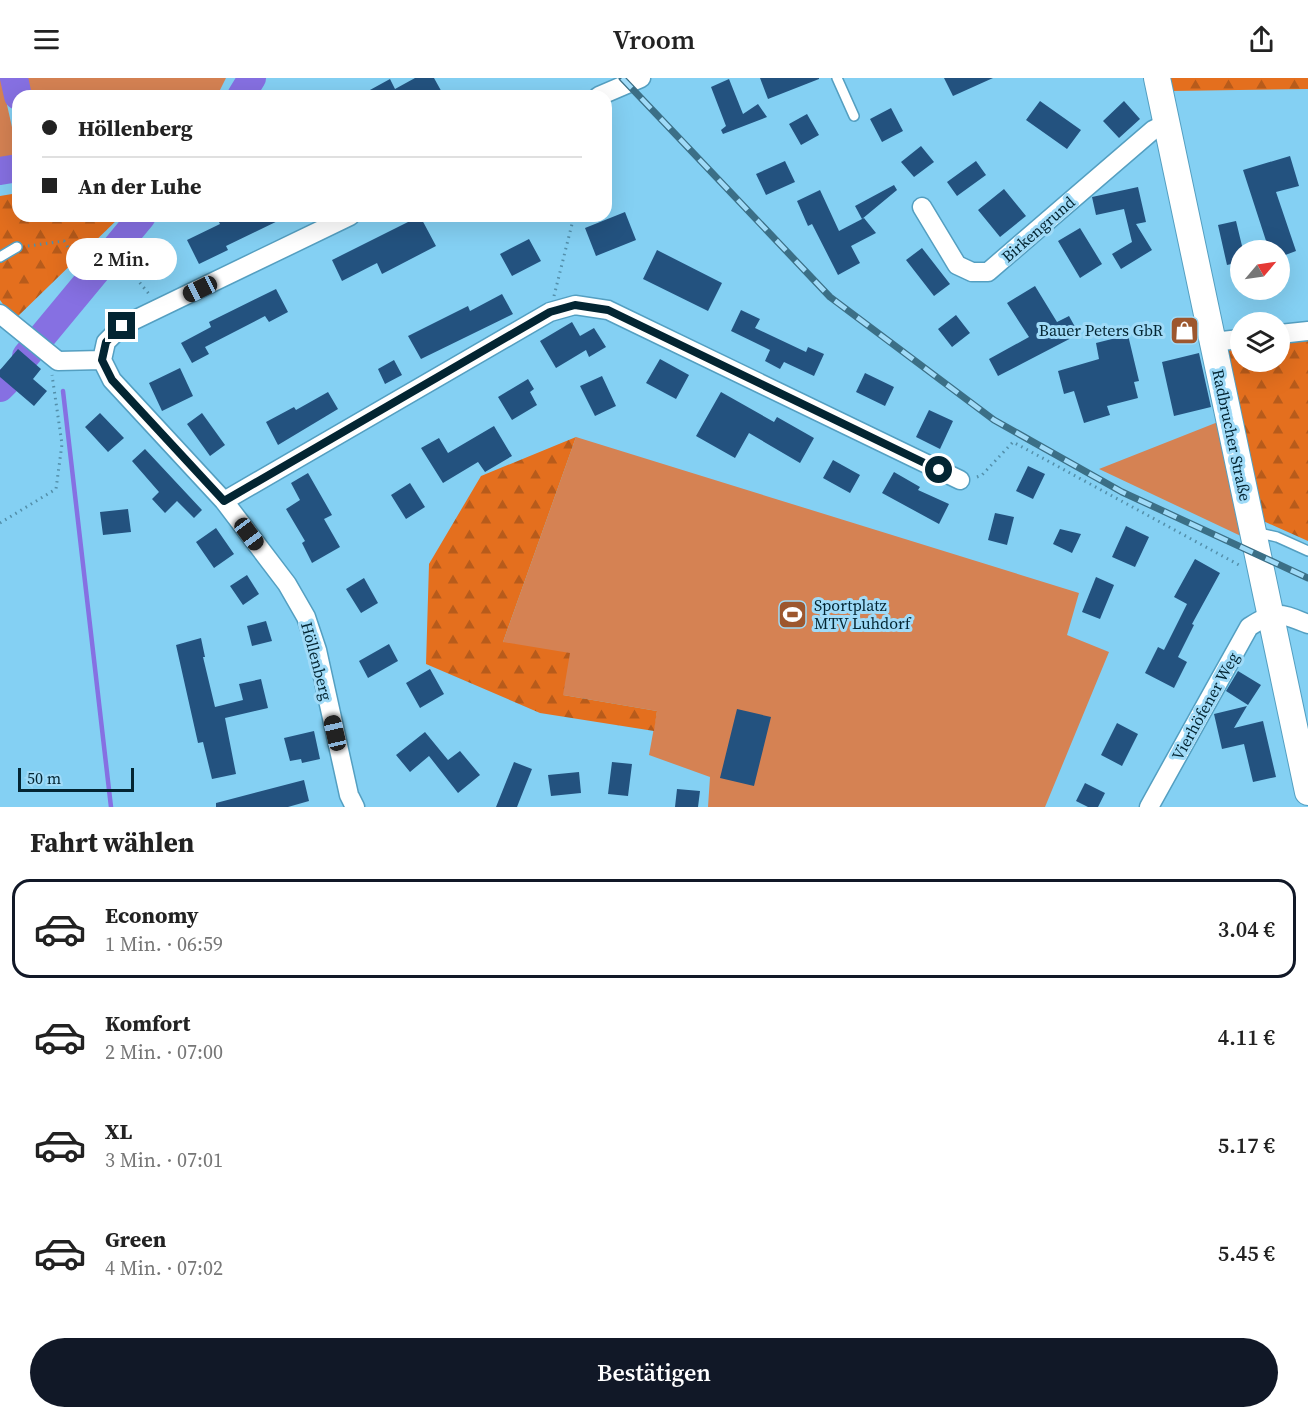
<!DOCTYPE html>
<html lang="de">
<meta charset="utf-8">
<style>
body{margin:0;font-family:"Source Serif 4",serif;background:#f2f2f2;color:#222;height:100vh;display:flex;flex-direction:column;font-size:22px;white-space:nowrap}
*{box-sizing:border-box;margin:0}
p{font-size:20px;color:#767676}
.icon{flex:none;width:33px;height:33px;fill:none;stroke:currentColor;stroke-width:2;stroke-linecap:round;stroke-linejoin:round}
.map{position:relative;height:729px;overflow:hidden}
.drawer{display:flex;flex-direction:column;background:#fff;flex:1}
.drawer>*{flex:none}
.banner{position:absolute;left:12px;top:12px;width:600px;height:132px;border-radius:18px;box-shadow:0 6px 24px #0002;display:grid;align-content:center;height:132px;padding:0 30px;background:#fff}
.needle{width:39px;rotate:61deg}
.buttons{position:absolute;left:1230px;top:162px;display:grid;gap:12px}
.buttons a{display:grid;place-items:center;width:60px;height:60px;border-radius:50%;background:#fff;box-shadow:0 6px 24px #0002;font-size:30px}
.scale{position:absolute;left:18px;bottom:15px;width:116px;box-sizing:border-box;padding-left:6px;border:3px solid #032532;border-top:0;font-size:16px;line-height:21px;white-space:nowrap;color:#032532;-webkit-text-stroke:4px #a0dbf8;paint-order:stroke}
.end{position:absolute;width:27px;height:27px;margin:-14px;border:8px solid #032532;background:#fff;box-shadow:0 0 0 3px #fff}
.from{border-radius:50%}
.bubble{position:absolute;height:42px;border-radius:21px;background:#fff;box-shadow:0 6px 24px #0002;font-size:20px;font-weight:600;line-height:42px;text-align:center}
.car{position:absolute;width:18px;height:36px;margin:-18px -9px;border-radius:8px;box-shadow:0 0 4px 2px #0007;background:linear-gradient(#222 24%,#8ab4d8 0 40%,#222 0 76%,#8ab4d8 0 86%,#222 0)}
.banner b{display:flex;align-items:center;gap:21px;height:57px;font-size:22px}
.banner b+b{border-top:2px solid #e0e0e0}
.banner i{width:15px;height:15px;background:#222}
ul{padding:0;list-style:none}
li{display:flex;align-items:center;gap:18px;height:99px;margin:0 12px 9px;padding:0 18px;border:3px solid transparent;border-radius:18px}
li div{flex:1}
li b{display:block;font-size:22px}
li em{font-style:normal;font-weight:600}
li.current{border-color:#111827}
li>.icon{width:54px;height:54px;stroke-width:1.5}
h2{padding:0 30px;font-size:27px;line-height:72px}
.cta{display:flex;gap:12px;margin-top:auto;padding:12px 30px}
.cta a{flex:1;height:69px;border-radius:36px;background:#111827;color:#fff;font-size:24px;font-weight:600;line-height:69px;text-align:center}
header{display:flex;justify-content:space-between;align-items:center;height:78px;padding:0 30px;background:#fff;font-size:27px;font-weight:600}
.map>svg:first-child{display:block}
</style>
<header><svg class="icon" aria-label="menu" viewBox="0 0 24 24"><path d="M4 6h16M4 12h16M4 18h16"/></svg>Vroom<svg class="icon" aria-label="share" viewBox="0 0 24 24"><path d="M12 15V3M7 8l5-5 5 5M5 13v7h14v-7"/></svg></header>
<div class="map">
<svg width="1308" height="729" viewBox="0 0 1308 729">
<defs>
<pattern id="forest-firs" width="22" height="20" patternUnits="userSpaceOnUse" patternTransform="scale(1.5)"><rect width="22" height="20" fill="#e46f1e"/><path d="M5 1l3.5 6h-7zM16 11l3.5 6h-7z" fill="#b75b1b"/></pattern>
</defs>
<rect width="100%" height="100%" fill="#84d0f3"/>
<path fill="#d58253" d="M1,0L18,76L0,80V0Z
M21,0H226L217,18H25Z
M1218,344L1243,459L1099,391Z
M576,359L1079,515L1067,557L1109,574L1045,729H708L710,699L649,677L657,633L563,617L503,564Z"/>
<path fill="url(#forest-firs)" d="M1168,0H1308V11L1170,13Z
M18,115V138H121L14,242L0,222V118Z
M1308,257V463L1261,442L1219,267L1240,265V284H1280V260Z
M576,359L503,564L570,575L563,617L657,633L654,653L540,635L426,586L429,486L481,398Z"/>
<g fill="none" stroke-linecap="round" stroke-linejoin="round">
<path stroke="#8670e2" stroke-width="4.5" d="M63,313L111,729"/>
<path stroke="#8670e2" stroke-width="28" d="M14,0L18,18
M241,18L252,0
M0,93L18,90
M26,278L142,138
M0,310L6,304"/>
</g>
<path fill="#23527f" d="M415,0H434L444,18H359L390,1L395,11Z
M760,0H819V1L768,21Z
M944,0H993L953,18Z
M729,1L743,36L758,26L767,39L723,56L721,52L726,48L711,9Z
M1040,23L1081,52L1067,71L1026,42Z
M1124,23L1140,41L1119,60L1103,43Z
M891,30L903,53L882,64L870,41Z
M807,36L819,57L801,67L789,46Z
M921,68L934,84L914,99L901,84Z
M1290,78L1299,108L1276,114L1296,173L1280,179V172H1269L1243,92Z
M785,83L795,104L766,117L756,96Z
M976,83L986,97L957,118L947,104Z
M894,107L897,112L862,141L855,128Z
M1138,109L1146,144L1136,146L1152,172L1121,191L1112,176L1132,164L1124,131L1096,137L1092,119Z
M1004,111L1026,138L1000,159L978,132Z
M820,112L839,153L864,140L876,155L851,168L860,185L838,197L812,146L808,148L797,123Z
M625,134L636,162L596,178L585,150Z
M216,138H288L226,168L228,172L199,186L187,162L220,146Z
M420,138L436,168L382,196L377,185L342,203L332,182Z
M1236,143L1243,172H1240V184L1227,187L1218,147Z
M1080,150L1102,186L1080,200L1058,163Z
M529,161L541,183L512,198L500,176Z
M922,170L950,206L934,218L906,182Z
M657,172L722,205L708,233L643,201Z
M1035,208L1057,244L1069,238L1079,256L998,298L989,281L1029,259L1007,225Z
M276,211L288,234L269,244L265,238L205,269L209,276L192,285L181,265L211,249L209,244Z
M502,216L513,236L421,281L408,258L468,228L470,233Z
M741,232L760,241L755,250L806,274L808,269L824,276L814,298L784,284L780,291L765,283L770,272L731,253Z
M956,237L970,255L952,269L938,251Z
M572,244L580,258L594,250L606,269L589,279L586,272L556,290L540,263Z
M1128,257L1139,303L1134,304L1138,320L1107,328L1110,337L1084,345L1074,313L1064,316L1058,293L1099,281L1096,265Z
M18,271L41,291L33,301L47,313L34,328L0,299V292Z
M1199,275L1211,329L1174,338L1162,284Z
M660,281L689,297L676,321L646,305Z
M394,282L402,297L385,306L378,291Z
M180,290L193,318L162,333L149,305Z
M865,295L894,309L885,328L856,314Z
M602,298L616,328L595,338L580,308Z
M528,301L534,311L530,314L537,327L512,342L498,319Z
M328,314L338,331L278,367L266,344L294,329L296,332Z
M721,314L774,344L777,339L814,360L800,385L749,355L735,380L696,358Z
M929,332L953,343L940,371L916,359Z
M100,335L124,360L108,374L85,349Z
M202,335L225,367L210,378L187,346Z
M494,348L512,378L485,394L478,384L443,405L421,370L439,360L448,375Z
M145,371L202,432L194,440L177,423L165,435L152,421L159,414L132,383Z
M833,382L860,397L850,415L823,400Z
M1028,388L1045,396L1033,421L1016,413Z
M894,394L920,409L918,412L949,426L939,446L882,415Z
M308,395L332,437L324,441L340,469L312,485L302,465L305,463L286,431L300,422L291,405Z
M410,405L425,429L406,441L391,417Z
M128,431L131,454L103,457L100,434Z
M995,435L1014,439L1007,467L988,462Z
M1126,448L1149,459L1135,489L1112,479Z
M216,450L234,476L214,490L196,464Z
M1060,451L1081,456L1072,475L1053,466Z
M1195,481L1220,495L1192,546L1194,547L1178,579L1187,584L1174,610L1145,595L1158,569L1164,572L1187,526L1174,519Z
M247,497L259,516L243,527L230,508Z
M1096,499L1114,507L1100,541L1082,534Z
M364,500L378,525L361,535L346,511Z
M266,543L272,563L252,568L247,548Z
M201,560L205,579H203L215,629L243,622L239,606L261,601L268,630L225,640L236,696L212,701L203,664L198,665L176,567Z
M389,566L398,583L368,600L359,583Z
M430,591L444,616L420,630L406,605Z
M1238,593L1261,607L1248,627L1226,613Z
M1247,628L1234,650L1263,643L1276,699L1253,704L1244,666L1222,671L1214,636Z
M737,631L771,639L754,708L720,700Z
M1117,645L1138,656L1122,688L1101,677Z
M314,653L320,681L302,685L301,681L290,683L284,660Z
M425,654L448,682L460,673L480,697L458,715L429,678L410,694L396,677Z
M514,684L532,691L517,729H496Z
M612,684L632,686L628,718L608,716Z
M579,694L581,715L551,718L548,697Z
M304,702L309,723L288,729H216V725Z
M1085,705L1105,715L1098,729H1088L1076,723Z
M677,711L700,713L698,729H675Z"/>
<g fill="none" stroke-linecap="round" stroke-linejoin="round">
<defs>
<path id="lane" d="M837,0L854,38
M0,179L17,169
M1255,454L1277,459L1308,473"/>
<path id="street" d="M599,18L641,0
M922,129L957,187L972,194H988L1153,52L1167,45
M0,236L58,283L102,282
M1280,256L1308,253
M1213,264L1240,261
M102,282L112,302L224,423L287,506L306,539L317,572L349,717L355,729
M102,282L106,264L122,248L350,138
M224,423L550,234L575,227L608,232L960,402
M1149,729L1249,549C1276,532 1278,534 1308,546"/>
<path id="secondary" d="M1157,0L1308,714"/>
</defs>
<use href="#lane" stroke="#549fc1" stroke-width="12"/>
<use href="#street" stroke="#549fc1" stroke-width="21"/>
<use href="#secondary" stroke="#549fc1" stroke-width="28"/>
<path stroke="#538faa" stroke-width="3" stroke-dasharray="1.5 4.5" stroke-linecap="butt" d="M28,168L64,163L71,174
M136,200L149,216
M554,218L574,138
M977,399L982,397L1013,364L1239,487
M0,445L56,411L62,366L52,297"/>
<use href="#lane" stroke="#fff" stroke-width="9"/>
<use href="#street" stroke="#fff" stroke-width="18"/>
<use href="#secondary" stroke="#fff" stroke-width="26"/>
<defs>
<path id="rail" d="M622,0L830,219L994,342L1122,414L1308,500"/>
</defs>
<use href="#rail" stroke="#3b6f86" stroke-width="7"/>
<use href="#rail" stroke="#a0dbf8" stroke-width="4.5" stroke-dasharray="14" stroke-linecap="butt"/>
</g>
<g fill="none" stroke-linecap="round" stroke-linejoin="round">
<path stroke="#032532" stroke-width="8" d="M122,248L106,264L102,282L112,302L224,423L550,234L575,227L608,232L939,392"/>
</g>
<defs>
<symbol id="shop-square" viewBox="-11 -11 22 22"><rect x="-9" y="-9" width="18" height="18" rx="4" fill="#9d572e" stroke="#a0dbf8"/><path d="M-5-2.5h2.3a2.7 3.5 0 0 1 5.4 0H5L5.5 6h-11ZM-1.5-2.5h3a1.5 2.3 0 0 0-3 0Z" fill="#fff"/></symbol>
<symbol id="stadium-square" viewBox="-11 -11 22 22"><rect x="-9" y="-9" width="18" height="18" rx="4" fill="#9d572e" stroke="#a0dbf8"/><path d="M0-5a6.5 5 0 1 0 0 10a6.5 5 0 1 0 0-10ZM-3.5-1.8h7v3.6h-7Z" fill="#fff"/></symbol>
</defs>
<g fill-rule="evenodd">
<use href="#shop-square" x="1168" y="236" width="33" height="33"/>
<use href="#stadium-square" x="776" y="520" width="33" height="33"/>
</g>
<g text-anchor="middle" stroke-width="6" stroke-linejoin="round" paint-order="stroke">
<g font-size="16" fill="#032532" stroke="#a0dbf8">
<text transform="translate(1038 151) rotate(-41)" y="6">Birkengrund</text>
<text transform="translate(1232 357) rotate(78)" y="6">Radbrucher Straße</text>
<text transform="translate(317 583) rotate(75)" y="6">Höllenberg</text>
<text transform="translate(1205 628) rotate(-61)" y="6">Vierhöfener Weg</text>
</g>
<g font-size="16" fill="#032532" stroke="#a0dbf8" text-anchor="end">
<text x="1163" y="258">Bauer Peters GbR</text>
<text x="814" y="533" text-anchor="start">Sportplatz<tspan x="814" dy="18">MTV Luhdorf</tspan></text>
</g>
</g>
</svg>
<div class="buttons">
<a><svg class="needle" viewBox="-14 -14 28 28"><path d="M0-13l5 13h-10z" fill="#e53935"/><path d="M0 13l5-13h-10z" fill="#767676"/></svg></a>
<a><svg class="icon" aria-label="layers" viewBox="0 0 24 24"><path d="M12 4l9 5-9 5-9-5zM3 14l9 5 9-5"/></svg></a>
</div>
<div class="scale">50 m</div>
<i class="end from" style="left:939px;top:392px"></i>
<i class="end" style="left:122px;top:248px"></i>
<div class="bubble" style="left:66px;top:160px;width:111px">2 Min.</div>
<i class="car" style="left:200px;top:211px;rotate:244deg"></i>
<i class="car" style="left:249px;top:456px;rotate:143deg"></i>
<i class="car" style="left:335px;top:655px;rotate:347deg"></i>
<div class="banner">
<b><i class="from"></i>Höllenberg</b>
<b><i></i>An der Luhe</b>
</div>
</div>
<section class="drawer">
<h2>Fahrt wählen</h2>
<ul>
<li class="current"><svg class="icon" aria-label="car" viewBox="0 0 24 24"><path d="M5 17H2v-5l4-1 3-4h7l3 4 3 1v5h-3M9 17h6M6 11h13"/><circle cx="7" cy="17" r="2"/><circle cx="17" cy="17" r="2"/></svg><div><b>Economy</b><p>1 Min. · 06:59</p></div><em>3.04 €</em></li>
<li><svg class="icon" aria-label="car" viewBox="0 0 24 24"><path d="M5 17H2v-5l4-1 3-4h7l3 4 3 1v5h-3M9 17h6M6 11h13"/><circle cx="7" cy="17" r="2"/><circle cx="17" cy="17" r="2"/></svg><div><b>Komfort</b><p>2 Min. · 07:00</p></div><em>4.11 €</em></li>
<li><svg class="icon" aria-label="car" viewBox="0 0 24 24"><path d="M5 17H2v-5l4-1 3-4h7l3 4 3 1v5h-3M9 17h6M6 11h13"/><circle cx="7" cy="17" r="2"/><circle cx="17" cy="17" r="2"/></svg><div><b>XL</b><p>3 Min. · 07:01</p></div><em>5.17 €</em></li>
<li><svg class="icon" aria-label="car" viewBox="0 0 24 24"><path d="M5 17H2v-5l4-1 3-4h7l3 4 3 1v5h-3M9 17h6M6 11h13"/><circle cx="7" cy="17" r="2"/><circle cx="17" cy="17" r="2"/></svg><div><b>Green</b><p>4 Min. · 07:02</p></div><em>5.45 €</em></li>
</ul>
<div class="cta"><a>Bestätigen</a></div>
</section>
